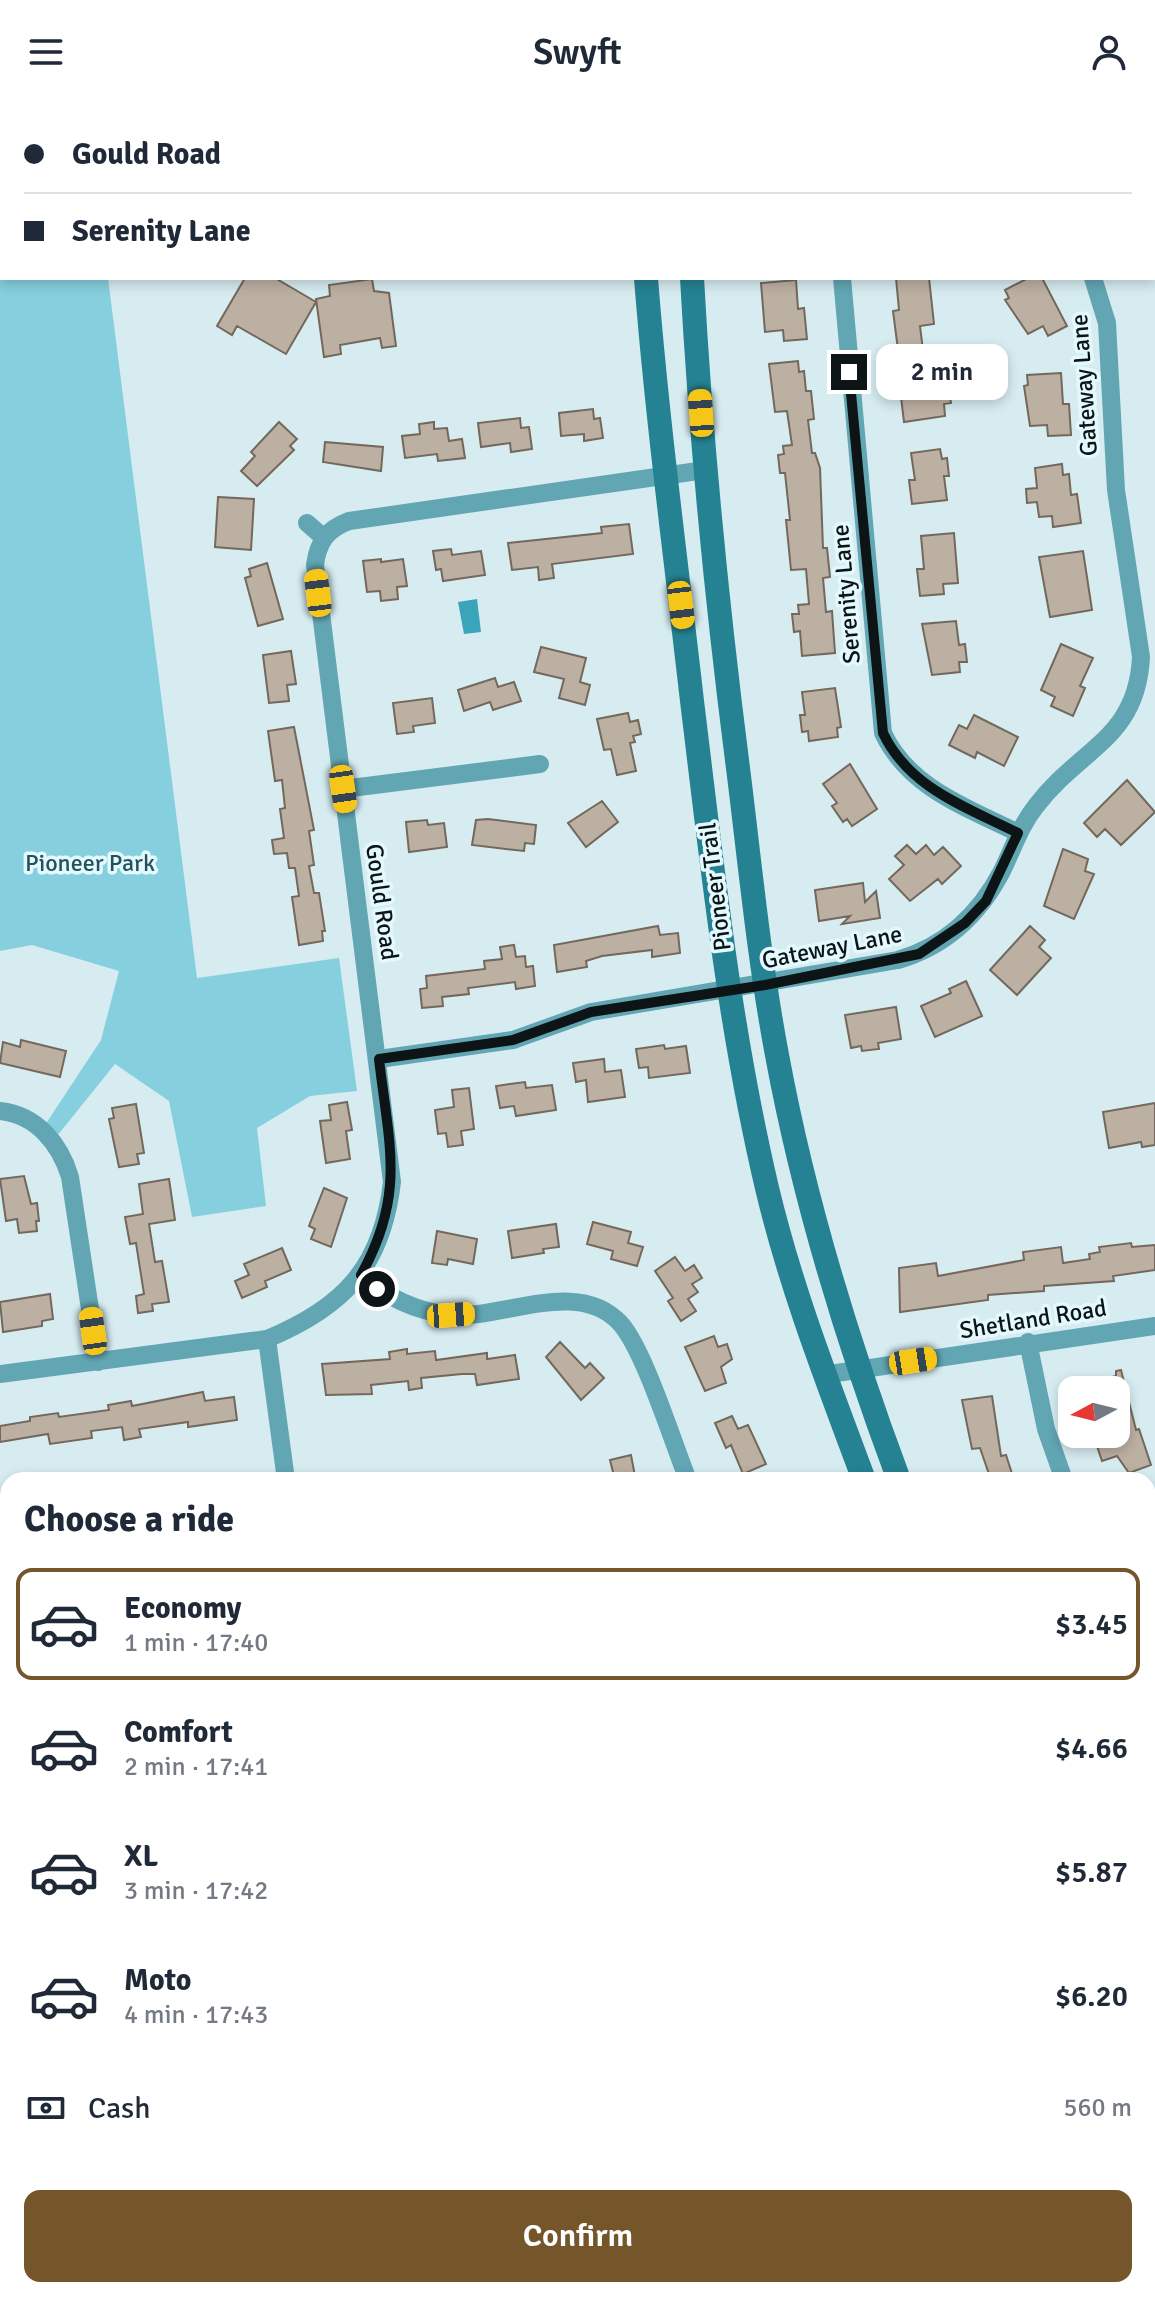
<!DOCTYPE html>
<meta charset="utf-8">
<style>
body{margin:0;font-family:Signika,sans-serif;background:#f2f2f3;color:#1f2937;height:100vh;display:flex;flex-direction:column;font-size:30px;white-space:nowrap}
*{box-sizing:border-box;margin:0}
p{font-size:26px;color:#747a83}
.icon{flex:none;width:44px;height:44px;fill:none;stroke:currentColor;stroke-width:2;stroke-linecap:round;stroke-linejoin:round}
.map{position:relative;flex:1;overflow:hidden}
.panel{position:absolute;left:0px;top:1368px;width:1156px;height:826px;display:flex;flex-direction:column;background:#fff;border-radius:24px 24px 0 0;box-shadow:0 4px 12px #0003}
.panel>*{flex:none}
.hud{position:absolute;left:0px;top:0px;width:1156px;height:176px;box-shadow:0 4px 12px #0003;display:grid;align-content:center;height:176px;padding:0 24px;background:#fff}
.needle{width:52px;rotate:263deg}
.fabs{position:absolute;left:1058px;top:1272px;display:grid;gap:16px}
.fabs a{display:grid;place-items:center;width:72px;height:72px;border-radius:16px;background:#fff;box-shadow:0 4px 12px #0003;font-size:40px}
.end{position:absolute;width:36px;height:36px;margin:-18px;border:10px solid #0c1415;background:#fff;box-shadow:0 0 0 4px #fff}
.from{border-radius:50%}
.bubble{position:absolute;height:56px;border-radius:16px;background:#fff;box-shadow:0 4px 12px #0003;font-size:26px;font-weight:600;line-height:56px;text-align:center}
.car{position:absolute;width:24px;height:48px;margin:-24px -12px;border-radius:10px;box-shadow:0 0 6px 2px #0007;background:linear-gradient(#f5c518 24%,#345 0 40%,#f5c518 0 76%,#345 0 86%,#f5c518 0)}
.hud b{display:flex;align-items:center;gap:28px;height:76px;font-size:30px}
.hud b+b{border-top:2px solid #e0e1e3}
.hud i{width:20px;height:20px;background:#1f2937}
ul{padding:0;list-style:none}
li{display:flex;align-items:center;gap:24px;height:112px;margin:0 16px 12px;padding:0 8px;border:4px solid transparent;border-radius:16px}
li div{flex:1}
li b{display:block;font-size:30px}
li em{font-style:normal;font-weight:600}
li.selected{border-color:#75562b}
li>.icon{width:72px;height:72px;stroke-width:1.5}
h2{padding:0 24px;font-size:36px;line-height:96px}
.pay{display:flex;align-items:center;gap:20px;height:88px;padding:0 24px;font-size:30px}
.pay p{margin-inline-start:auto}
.button{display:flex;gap:16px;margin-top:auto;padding:16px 24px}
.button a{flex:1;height:92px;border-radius:16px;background:#75562b;color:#fff;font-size:32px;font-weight:600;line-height:92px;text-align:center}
header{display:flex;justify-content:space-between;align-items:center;height:104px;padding:0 24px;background:#fff;font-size:36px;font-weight:600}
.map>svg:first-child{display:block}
</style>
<header><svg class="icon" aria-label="menu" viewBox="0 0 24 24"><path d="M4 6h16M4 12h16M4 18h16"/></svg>Swyft<svg class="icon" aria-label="person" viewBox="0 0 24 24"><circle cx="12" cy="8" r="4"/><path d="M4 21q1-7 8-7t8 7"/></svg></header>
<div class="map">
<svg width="1155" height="2193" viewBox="0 0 1155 2193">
<rect width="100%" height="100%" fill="#d6ecf1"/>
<path fill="#86cfde" d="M0,155L2,174H108L197,874L339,854L357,987L310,992L257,1024L266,1102L192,1113L169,997L115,960L57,1032L45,1021L101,936L119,867L32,841L0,847Z
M0,1436H8V1501L0,1496Z
M8,1883V2186H249L250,2192L0,2193V1885Z"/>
<path fill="#3aa5ba" d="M477,495L481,528L464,530L458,498Z"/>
<path fill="#bcb0a2" stroke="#73685b" stroke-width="2" d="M245,174H275L316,198L286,250L237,222L232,231L217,222Z
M896,174H929L934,220L920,222L924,254L943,251L951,299L944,300L945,312L904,318L901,293L904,292L893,207L899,206Z
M1028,174H1042L1067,222L1048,232L1043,222L1028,230L1005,196L1009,194L1005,186Z
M372,175L374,187L389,189L396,242L382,244L380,234L340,241L341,250L324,253L316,195L330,192L329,181Z
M796,176L798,205L804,204L807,235L784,237L783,226L765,228L761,179Z
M798,257L799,268L804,267L806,287H811L814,315L808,316L812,349H815L820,364L823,444H827L830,473L823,474L826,508L832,507L835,549L802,552L800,527L794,528L792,510H799L798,501L809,500L806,465L791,466L786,416H790L785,369H780L778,351L784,350L783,342L792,341L787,307L775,308L769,260Z
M1061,269L1063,300H1069L1071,331L1048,332L1047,321L1030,322L1024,282L1028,281L1027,271Z
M593,305L594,315L600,314L603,334L584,337V330L561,332L559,309Z
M520,314L521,324L529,323L532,345L511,348L510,339L481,343L478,319Z
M279,318L297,335L290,342L294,346L257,382L241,367L255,352L251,348Z
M434,318V325L447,324L449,337L462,335L465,354L438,357L437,350L405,354L402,332L420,330L419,320Z
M325,338L383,343L381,367L323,358Z
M940,345L942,355L947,354L949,372H944L947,396L912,400L909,376H915L911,349Z
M1062,360L1063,371L1069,370L1071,391L1077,390L1081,419L1053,423L1052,412L1039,413L1037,398L1027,399L1026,385L1037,384L1035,364Z
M218,393L254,395L251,446L215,443Z
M629,420L633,450L552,460L554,474L539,476L538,463L512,466L508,439L602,429L601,423Z
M954,429L958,479L943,480L944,490L920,492L917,465H924L921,432Z
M451,445L452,451L481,447L485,471L443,477L441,465L436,466L433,447Z
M1083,447L1092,506L1050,513L1039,453Z
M381,455V458L403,455L407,482L397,483L398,495L381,497L380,487L367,488L363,457Z
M267,459L283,515L258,522L245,474L251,472L249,465Z
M956,517L959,541L965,540L967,558H959L960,568L932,571L922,520Z
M1061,540L1093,554L1080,582L1085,584L1073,612L1051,602L1055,593L1041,586Z
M541,543L586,554L580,578L590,581L585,601L559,594L564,575L534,568Z
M291,547L296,580L287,581L289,597L269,599L263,551Z
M495,574L498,583L514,578L521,597L493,606L490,598L464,607L458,586Z
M835,584L841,623L837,624L838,633L809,637L808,627L802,628L800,611H805L802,588Z
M432,594L435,619L413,622L414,628L397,630L393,599Z
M628,609L630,618L638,616L641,630L633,632L635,638L630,639L636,667L617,671L611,645L604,646L597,615Z
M974,611L1018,633L1004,662L977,648L975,654L949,641L959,621L967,625Z
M294,623L314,726L309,727L314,761L309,762L314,789H319L325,827H322L323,837L299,841L292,793L299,792L295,764H289L287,749L274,750L272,736L284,734L280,705L285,704L282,676L275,677L268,627Z
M850,660L877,705L852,722L847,715L843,718L832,702L837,699L823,680Z
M1127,676L1155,708L1121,741L1105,725L1097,733L1084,719Z
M602,697L618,718L586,743L568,719Z
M488,715L536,721L534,740L525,739L524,747L472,741L476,716Z
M427,716L428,721L444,719L447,743L409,748L406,718Z
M907,741L916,750L926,741L934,751L943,743L961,762L942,780L938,775L910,797L889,775L904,761L895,752Z
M1063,745L1088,755L1085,767L1094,770L1074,815L1044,802Z
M863,779L865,798L876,787L880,814L842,820L850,812L819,817L815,786Z
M658,822L660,831L678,829L680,849L652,853V846L602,852L586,857L587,863L557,868L554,841Z
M1030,822L1045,836L1039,843L1051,854L1017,891L990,866Z
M514,841L516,853L525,852L526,863L533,862L535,882L516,885L515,878L468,884L469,890L442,893L443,902L422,904L420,885L427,884L426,872L485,865L484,857L502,855L500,843Z
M966,877L982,912L935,933L921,902L951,889L949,885Z
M896,903L901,935L878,939L879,945L862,947L861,942L851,944L845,911Z
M21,936L66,947L60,973L0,959L3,938L20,943Z
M664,941L665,945L686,942L690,969L649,974L648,963L639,964L636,945Z
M604,955L605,968L621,966L625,993L588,998L586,976L576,978L573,959Z
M525,978L526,984L552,981L556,1006L516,1012L514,1002L500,1004L496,982Z
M469,984L474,1025L461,1027L463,1041L448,1043L446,1029L438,1030L435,1006L454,1003L452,986Z
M347,998L352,1026L346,1027L350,1055L326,1059L320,1017L331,1016L329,1001Z
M1155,999V1041L1142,1043L1141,1038L1109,1044L1103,1008Z
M136,1000L144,1049L137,1050L139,1060L119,1063L109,1015L114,1014L112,1004Z
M24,1072L31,1100L37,1099L39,1117H36L37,1127L19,1129L17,1115L6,1117L0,1075Z
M169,1075L175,1116L149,1120L155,1158L162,1157L169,1198L152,1200L153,1207L138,1209L136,1192L144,1190L136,1139L130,1140L125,1113L143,1110L139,1080Z
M324,1084L347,1094L331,1143L311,1135L315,1125L309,1122Z
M593,1118L631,1128L628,1139L643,1143L637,1162L611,1155L613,1147L587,1140Z
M556,1120L559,1143L543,1145L544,1149L512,1154L508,1127Z
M437,1127L477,1135L473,1160L448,1155L447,1161L432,1159Z
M1131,1139L1132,1143L1155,1141V1166L1113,1172L1114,1177L1044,1182V1187L988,1191V1196L900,1208L899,1164L936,1159L938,1172L1024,1156L1023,1148L1061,1143L1063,1159L1090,1155L1089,1150L1100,1148L1099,1143Z
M282,1144L291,1166L265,1177L267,1183L242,1194L235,1177L249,1171L244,1160Z
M675,1153L685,1167L694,1161L702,1174L692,1180L698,1188L688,1195L696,1207L681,1217L668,1197L673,1194L655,1167Z
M50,1190L53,1215L42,1217V1222L3,1228L0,1198Z
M714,1232L718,1243L727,1240L732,1255L721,1263L726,1279L705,1287L685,1243Z
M560,1238L585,1264L590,1259L604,1274L581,1296L546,1253Z
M407,1245V1250L435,1247L436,1256L487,1249V1255L515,1251L519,1275L477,1281L475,1270H462L421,1274L422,1284L409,1286L408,1277L371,1281L372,1290L326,1291L322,1260L390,1255L389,1248Z
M1121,1266L1136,1326L1139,1325L1151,1361L1129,1369L1117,1352L1102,1357L1093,1330H1116V1286H1081V1281L1116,1272V1267Z
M203,1288L205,1297L234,1293L237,1316L188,1323V1318L139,1325L141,1333L124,1336L122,1323L91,1327L92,1334L50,1340L48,1330L0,1338V1322L30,1317V1313L58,1309L59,1313L109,1306L108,1301L131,1297L132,1302Z
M992,1292L1001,1352L1006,1351L1014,1376H991L980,1344L972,1345L962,1296Z
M732,1312L738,1325L748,1321L766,1360L743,1370L731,1341L726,1344L715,1319Z
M631,1351L635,1372L615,1376L610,1356Z"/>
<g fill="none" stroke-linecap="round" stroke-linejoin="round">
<path stroke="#62a6b4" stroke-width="18" d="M240,0L242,2
M121,2L122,0
M0,128L2,127
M842,174L883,629C909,684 966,703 1018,729
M307,419L323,433
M343,685L540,660
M379,955L513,936L591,908L898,856C946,842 979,811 1002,767C1013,745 1020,722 1036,702C1080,644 1137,635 1141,553L1116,386L1107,219L1093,174
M0,1007C37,1011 60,1040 70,1073L98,1258
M361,1171C386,1193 415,1207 449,1211C502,1216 577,1173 620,1219C644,1245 673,1339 688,1376
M267,1235L286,1376
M1028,1238L1046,1325L1064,1376
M0,1270L267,1235C344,1203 382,1163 392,1078L315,461C318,438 327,425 349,417L705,366
M823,1271L1155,1222
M1148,1531L1155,1536
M392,2186L393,2193
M679,2186L680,2193"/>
<path stroke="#258293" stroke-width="24" d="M689,0V2
M642,2V0
M646,174C657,315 676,456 692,597C712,760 729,923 767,1084C791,1185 828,1279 864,1376
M692,174C701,338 717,501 738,664C750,760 759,856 777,951C804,1097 847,1237 899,1376
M1148,2078L1155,2095
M517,2193L564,2186"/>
</g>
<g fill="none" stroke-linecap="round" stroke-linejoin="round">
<path stroke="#0c1415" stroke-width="10" d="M377,1185L361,1171C406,1090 389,1042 379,955L513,936L591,908L765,881L919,850L965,819L986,797L1018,729C966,703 909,684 883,629L849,268"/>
</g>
<g text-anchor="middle" stroke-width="7" stroke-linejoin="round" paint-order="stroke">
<g font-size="24" fill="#0c1415" stroke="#e3f9fe">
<text transform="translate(1084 281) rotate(-94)" y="8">Gateway Lane</text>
<text transform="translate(846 490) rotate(-95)" y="8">Serenity Lane</text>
<text transform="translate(715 783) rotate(-97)" y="8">Pioneer Trail</text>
<text transform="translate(382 798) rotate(82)" y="8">Gould Road</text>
<text transform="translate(832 843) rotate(-11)" y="8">Gateway Lane</text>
<text transform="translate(1033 1215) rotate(-9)" y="8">Shetland Road</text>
</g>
<g font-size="24" fill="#24515a" stroke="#e3f9fe">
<text x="90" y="767">Pioneer Park</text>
</g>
</g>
</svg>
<div class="fabs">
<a><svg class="needle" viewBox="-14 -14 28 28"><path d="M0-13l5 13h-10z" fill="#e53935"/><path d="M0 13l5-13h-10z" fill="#747a83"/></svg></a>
</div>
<i class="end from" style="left:377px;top:1185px"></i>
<i class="end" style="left:849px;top:268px"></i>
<div class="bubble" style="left:876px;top:240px;width:132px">2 min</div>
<i class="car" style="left:701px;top:309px;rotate:356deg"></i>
<i class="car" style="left:318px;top:489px;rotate:353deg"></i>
<i class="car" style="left:681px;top:501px;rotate:173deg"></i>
<i class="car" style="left:343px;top:685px;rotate:172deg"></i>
<i class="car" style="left:451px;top:1211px;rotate:86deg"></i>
<i class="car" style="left:93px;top:1227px;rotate:352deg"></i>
<i class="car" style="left:913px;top:1257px;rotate:81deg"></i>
<div class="hud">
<b><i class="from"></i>Gould Road</b>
<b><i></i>Serenity Lane</b>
</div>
<section class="panel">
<h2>Choose a ride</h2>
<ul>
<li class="selected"><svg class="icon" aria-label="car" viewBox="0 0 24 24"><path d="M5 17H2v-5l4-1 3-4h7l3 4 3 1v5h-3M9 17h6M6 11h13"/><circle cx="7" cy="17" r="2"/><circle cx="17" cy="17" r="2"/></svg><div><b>Economy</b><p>1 min · 17:40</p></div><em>$3.45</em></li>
<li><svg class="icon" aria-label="car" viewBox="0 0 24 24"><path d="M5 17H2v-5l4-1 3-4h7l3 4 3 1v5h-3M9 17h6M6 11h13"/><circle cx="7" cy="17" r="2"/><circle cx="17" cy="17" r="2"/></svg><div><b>Comfort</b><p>2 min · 17:41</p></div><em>$4.66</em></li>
<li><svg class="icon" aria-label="car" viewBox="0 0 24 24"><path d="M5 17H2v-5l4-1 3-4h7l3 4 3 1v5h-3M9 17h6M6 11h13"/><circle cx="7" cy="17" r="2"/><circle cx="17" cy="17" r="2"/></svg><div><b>XL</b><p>3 min · 17:42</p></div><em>$5.87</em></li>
<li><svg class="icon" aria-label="car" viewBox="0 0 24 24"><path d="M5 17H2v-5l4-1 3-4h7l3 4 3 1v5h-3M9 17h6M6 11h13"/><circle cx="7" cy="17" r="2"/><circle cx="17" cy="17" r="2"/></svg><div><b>Moto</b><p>4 min · 17:43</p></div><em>$6.20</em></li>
</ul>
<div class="pay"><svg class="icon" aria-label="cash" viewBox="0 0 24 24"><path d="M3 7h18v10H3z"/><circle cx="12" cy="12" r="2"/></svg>Cash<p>560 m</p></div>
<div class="button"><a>Confirm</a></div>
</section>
</div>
